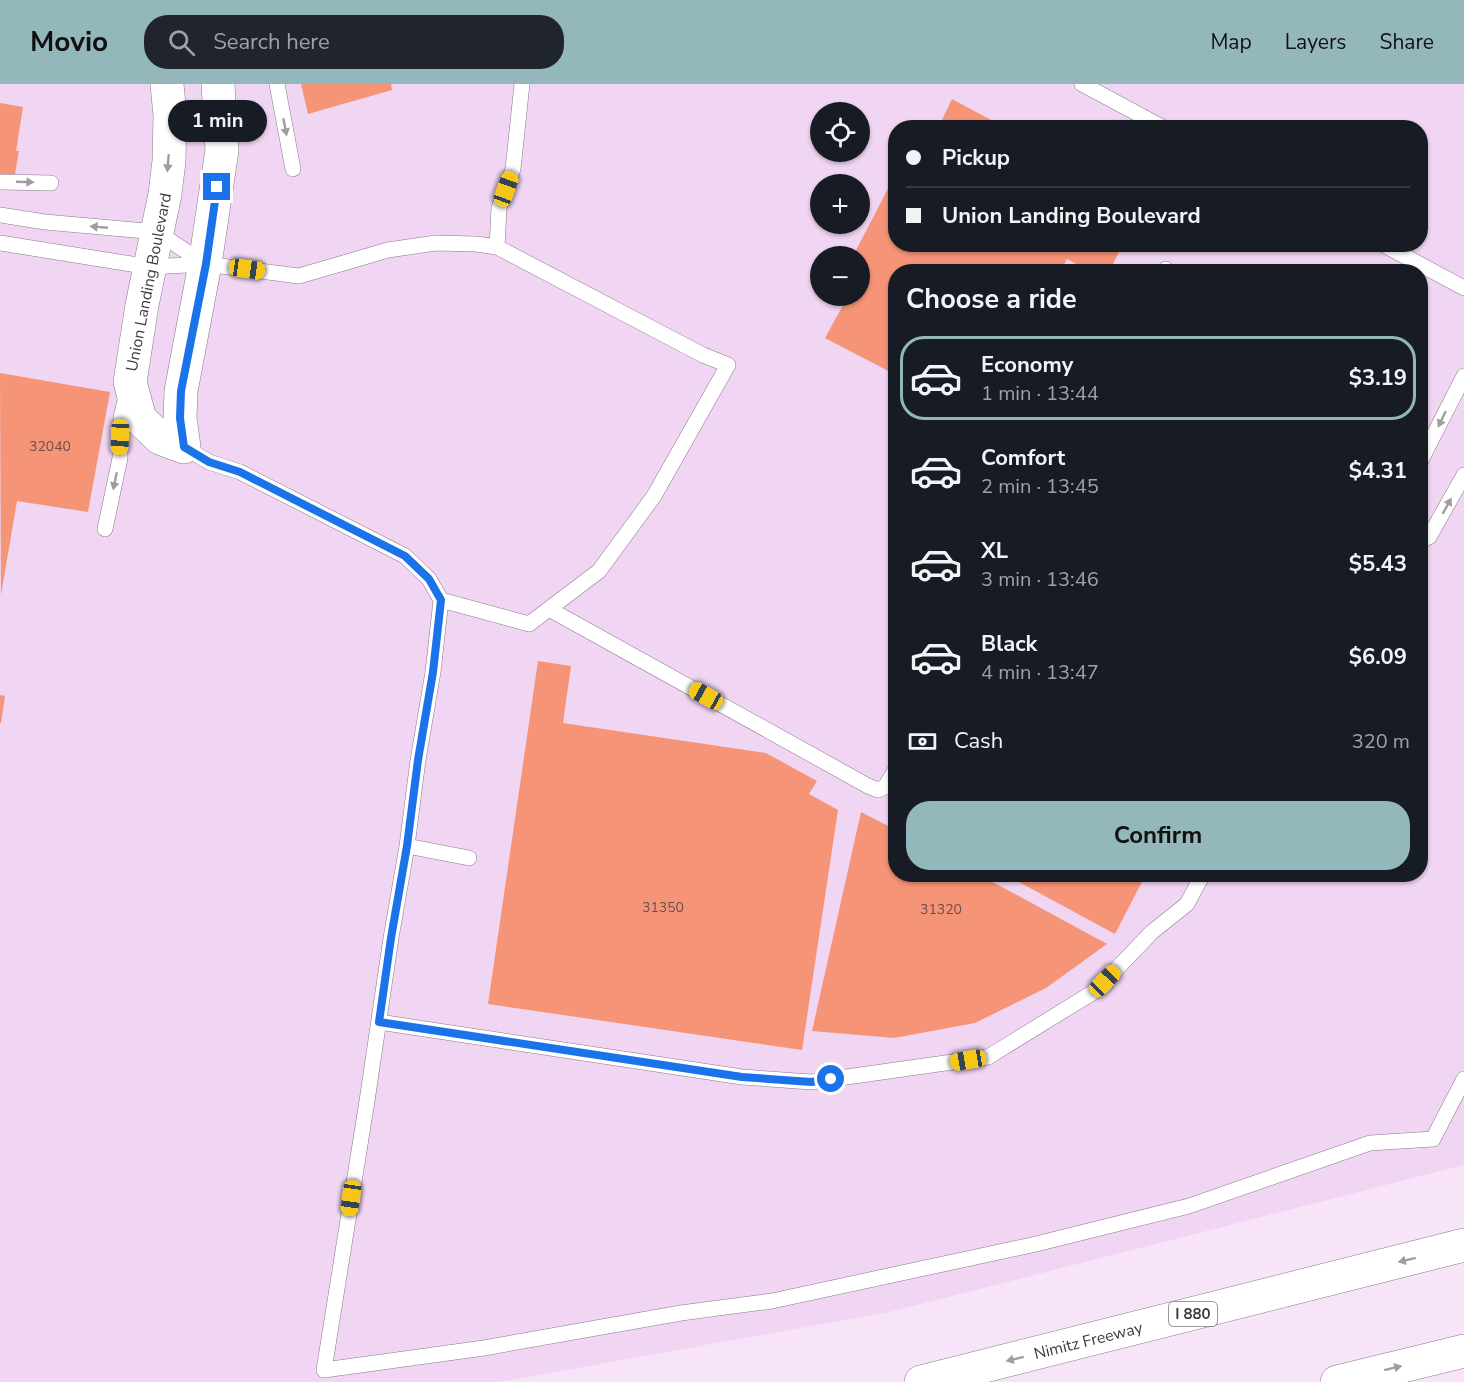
<!DOCTYPE html>
<meta charset="utf-8">
<style>
body{margin:0;font-family:"Nunito Sans",sans-serif;background:#20242c;color:#f1f3f6;height:100vh;display:flex;flex-direction:column;font-size:22px;white-space:nowrap}
*{box-sizing:border-box;margin:0}
p{font-size:20px;color:#9ea1a6}
.icon{flex:none;width:33px;height:33px;fill:none;stroke:currentColor;stroke-width:2;stroke-linecap:round;stroke-linejoin:round}
.map{position:relative;flex:1;overflow:hidden}
.details{position:absolute;left:888px;top:180px;width:540px;height:618px;display:flex;flex-direction:column;background:#171b24;border-radius:24px;box-shadow:0 2px 4px #0004}
.details>*{flex:none}
.top-card{position:absolute;left:888px;top:36px;width:540px;height:132px;border-radius:24px;box-shadow:0 2px 4px #0004;display:grid;align-content:center;height:132px;padding:0 18px;background:#171b24}
.tools{position:absolute;left:810px;top:18px;display:grid;gap:12px}
.tools a{display:grid;place-items:center;width:60px;height:60px;border-radius:50%;background:#171b24;box-shadow:0 2px 4px #0004;font-size:30px}
.end{position:absolute;width:27px;height:27px;margin:-14px;border:8px solid #1a73e8;background:#fff;box-shadow:0 0 0 3px #fff}
.from{border-radius:50%}
.bubble{position:absolute;height:42px;border-radius:21px;background:#171b24;box-shadow:0 2px 4px #0004;font-size:20px;font-weight:700;line-height:42px;text-align:center}
.car{position:absolute;width:18px;height:36px;margin:-18px -9px;border-radius:8px;box-shadow:0 0 4px 2px #0007;background:linear-gradient(#f5c518 24%,#345 0 40%,#f5c518 0 76%,#345 0 86%,#f5c518 0)}
.top-card b{display:flex;align-items:center;gap:21px;height:57px;font-size:22px}
.top-card b+b{border-top:2px solid #363941}
.top-card i{width:15px;height:15px;background:#f1f3f6}
ul{padding:0;list-style:none}
li{display:flex;align-items:center;gap:18px;height:84px;margin:0 12px 9px;padding:0 6px;border:3px solid transparent;border-radius:24px}
li div{flex:1}
li b{display:block;font-size:22px}
li em{font-style:normal;font-weight:700}
li.current{border-color:#94b7bb}
li>.icon{width:54px;height:54px;stroke-width:1.5}
h2{padding:0 18px;font-size:27px;line-height:72px}
.pay{display:flex;align-items:center;gap:15px;height:66px;padding:0 18px;font-size:22px}
.pay p{margin-inline-start:auto}
.primary-button{display:flex;gap:12px;margin-top:auto;padding:12px 18px}
.primary-button a{flex:1;height:69px;border-radius:24px;background:#94b7bb;color:#111;font-size:24px;font-weight:700;line-height:69px;text-align:center}
header{display:flex;align-items:center;gap:36px;box-sizing:border-box;height:84px;padding:0 30px;background:#94b7bb;color:#111}
header strong{font-size:28px}
nav{display:flex;gap:33px;margin-inline-start:auto;font-size:21px}
.search{width:420px;height:54px;background:#20242c;display:flex;align-items:center;gap:15px;box-sizing:border-box;padding:0 21px;border-radius:24px;color:#9ea1a6;font-size:22px}
.map>svg:first-child{display:block}
</style>
<header>
<strong>Movio</strong>
<div class="search"><svg class="icon" aria-label="search" viewBox="0 0 24 24"><circle cx="10" cy="10" r="6"/><path d="M15 15l6 6"/></svg>Search here</div>
<nav><a>Map</a><a>Layers</a><a>Share</a></nav>
</header>
<div class="map">
<svg width="1464" height="1298" viewBox="0 0 1464 1298">
<rect width="100%" height="100%" fill="#f8e4f9"/>
<path fill="#f0d6f2" fill-rule="evenodd" d="M0,0H1464V1081L890,1228L499,1298H0ZM820,28H860V68H820ZM896,44H1420V160H896ZM820,100H860V140H820ZM820,172H860V212H820ZM896,188H1420V790H896Z"/>
<path fill="#f69477" d="M301,0H391L392,6L308,30Z
M952,15L1006,44H938Z
M0,19L23,23L16,67H19L15,90H12V92L0,90Z
M893,95L896,96V160H1123L1109,188H1091L1067,175L1060,188H896V291L825,254L848,212H860V172H853Z
M0,289L110,308L88,428L17,417L1,511Z
M538,577L571,582L563,639L766,669L817,697L809,710L838,726L802,966L488,920Z
M0,611L5,612L1,639H0Z
M861,728L896,746V790H978L1107,860L1046,904L975,939L894,954L812,947Z
M1004,790H1146L1115,850Z"/>
<g fill="none" stroke-linecap="round" stroke-linejoin="round">
<defs>
<path id="lane" d="M277,0L293,85
M1082,0L1164,44
M0,98L51,99
M0,131L45,138L157,148L205,180
M0,159L150,183L205,180L299,192L388,166L436,159L476,160L497,163L703,271L728,281L654,412L599,487L529,540L441,516
M1382,160L1464,204
M497,163L499,124L513,85L522,0
M1165,188L1166,185
M184,363L209,378L240,388L405,472L429,495L441,516L433,588L418,676L407,762L391,854L367,1017L324,1286L484,1264L681,1229L772,1217L1036,1160L1189,1122L1370,1059L1433,1055L1464,995
M1420,378L1464,292
M105,445L120,374L121,333L126,313
M1420,457L1429,453L1464,391
M549,525L868,702L878,706L885,703L896,685
M407,762L469,774
M379,938L742,993L811,998L988,973L1105,901V897L1152,848L1187,820L1203,790"/>
<path id="secondary" d="M167,0L170,32L169,77L165,110L142,221L130,298L140,335L160,354L184,363L180,334L181,307L205,180L222,66L218,0"/>
<path id="highway" d="M921,1298L1464,1161
M1337,1298L1464,1267"/>
</defs>
<use href="#lane" stroke="#8a788b" stroke-width="16"/>
<use href="#secondary" stroke="#8a788b" stroke-width="34"/>
<use href="#highway" stroke="#8a788b" stroke-width="34"/>
<use href="#lane" stroke="#fff" stroke-width="15"/>
<use href="#secondary" stroke="#fff" stroke-width="33"/>
<use href="#highway" stroke="#fff" stroke-width="33"/>
</g>
<defs><path id="oneway-solid" d="M-6-.8H1V-3.2L6.5 0L1 3.2V.8H-6Z" transform="scale(1.5)"/></defs>
<g fill="#a09ca0">
<use href="#oneway-solid" transform="translate(285 43) rotate(79)"/>
<use href="#oneway-solid" transform="translate(168 79) rotate(95)"/>
<use href="#oneway-solid" transform="translate(25 98) rotate(2)"/>
<use href="#oneway-solid" transform="translate(99 143) rotate(-175)"/>
<use href="#oneway-solid" transform="translate(1442 335) rotate(116)"/>
<use href="#oneway-solid" transform="translate(115 397) rotate(102)"/>
<use href="#oneway-solid" transform="translate(1447 422) rotate(-61)"/>
<use href="#oneway-solid" transform="translate(1407 1176) rotate(166)"/>
<use href="#oneway-solid" transform="translate(1015 1275) rotate(166)"/>
<use href="#oneway-solid" transform="translate(1393 1284) rotate(-14)"/>
</g>
<g fill="none" stroke-linecap="round" stroke-linejoin="round">
<path stroke="#1a73e8" stroke-width="8" d="M217,103L206,180L181,307L180,334L184,363L209,378L240,388L405,472L429,495L441,516L433,588L418,676L407,762L391,854L379,938L742,993L811,998L831,995"/>
</g>
<g text-anchor="middle" stroke-width="4.5" stroke-linejoin="round" paint-order="stroke">
<g font-size="14" fill="#6e4f4e">
<text x="50" y="367">32040</text>
<text x="663" y="828">31350</text>
<text x="941" y="830">31320</text>
</g>
<rect fill="#fff" stroke="#79747a" stroke-width="1.5" x="1169" y="1218" width="48" height="24" rx="4.5"/>
<g font-size="15" font-weight="bold" fill="#403841">
<text x="1193" y="1235">I 880</text>
</g>
<g font-size="16" fill="#403841" stroke="#fff">
<text transform="translate(148 198) rotate(-79)" y="6">Union Landing Boulevard</text>
<text transform="translate(1088 1256) rotate(-14)" y="6">Nimitz Freeway</text>
</g>
</g>
</svg>
<div class="tools">
<a><svg class="icon" aria-label="locate" viewBox="0 0 24 24"><circle cx="12" cy="12" r="6"/><path d="M12 2v4M12 18v4M2 12h4M18 12h4"/></svg></a>
<a>+</a>
<a>−</a>
</div>
<i class="end from" style="left:831px;top:995px"></i>
<i class="end" style="left:217px;top:103px"></i>
<div class="bubble" style="left:168px;top:16px;width:99px">1 min</div>
<i class="car" style="left:506px;top:105px;rotate:20deg"></i>
<i class="car" style="left:247px;top:185px;rotate:98deg"></i>
<i class="car" style="left:120px;top:353px;rotate:182deg"></i>
<i class="car" style="left:706px;top:612px;rotate:299deg"></i>
<i class="car" style="left:1105px;top:897px;rotate:44deg"></i>
<i class="car" style="left:968px;top:976px;rotate:261deg"></i>
<i class="car" style="left:351px;top:1114px;rotate:188deg"></i>
<div class="top-card">
<b><i class="from"></i>Pickup</b>
<b><i></i>Union Landing Boulevard</b>
</div>
<section class="details">
<h2>Choose a ride</h2>
<ul>
<li class="current"><svg class="icon" aria-label="car" viewBox="0 0 24 24"><path d="M5 17H2v-5l4-1 3-4h7l3 4 3 1v5h-3M9 17h6M6 11h13"/><circle cx="7" cy="17" r="2"/><circle cx="17" cy="17" r="2"/></svg><div><b>Economy</b><p>1 min · 13:44</p></div><em>$3.19</em></li>
<li><svg class="icon" aria-label="car" viewBox="0 0 24 24"><path d="M5 17H2v-5l4-1 3-4h7l3 4 3 1v5h-3M9 17h6M6 11h13"/><circle cx="7" cy="17" r="2"/><circle cx="17" cy="17" r="2"/></svg><div><b>Comfort</b><p>2 min · 13:45</p></div><em>$4.31</em></li>
<li><svg class="icon" aria-label="car" viewBox="0 0 24 24"><path d="M5 17H2v-5l4-1 3-4h7l3 4 3 1v5h-3M9 17h6M6 11h13"/><circle cx="7" cy="17" r="2"/><circle cx="17" cy="17" r="2"/></svg><div><b>XL</b><p>3 min · 13:46</p></div><em>$5.43</em></li>
<li><svg class="icon" aria-label="car" viewBox="0 0 24 24"><path d="M5 17H2v-5l4-1 3-4h7l3 4 3 1v5h-3M9 17h6M6 11h13"/><circle cx="7" cy="17" r="2"/><circle cx="17" cy="17" r="2"/></svg><div><b>Black</b><p>4 min · 13:47</p></div><em>$6.09</em></li>
</ul>
<div class="pay"><svg class="icon" aria-label="cash" viewBox="0 0 24 24"><path d="M3 7h18v10H3z"/><circle cx="12" cy="12" r="2"/></svg>Cash<p>320 m</p></div>
<div class="primary-button"><a>Confirm</a></div>
</section>
</div>
